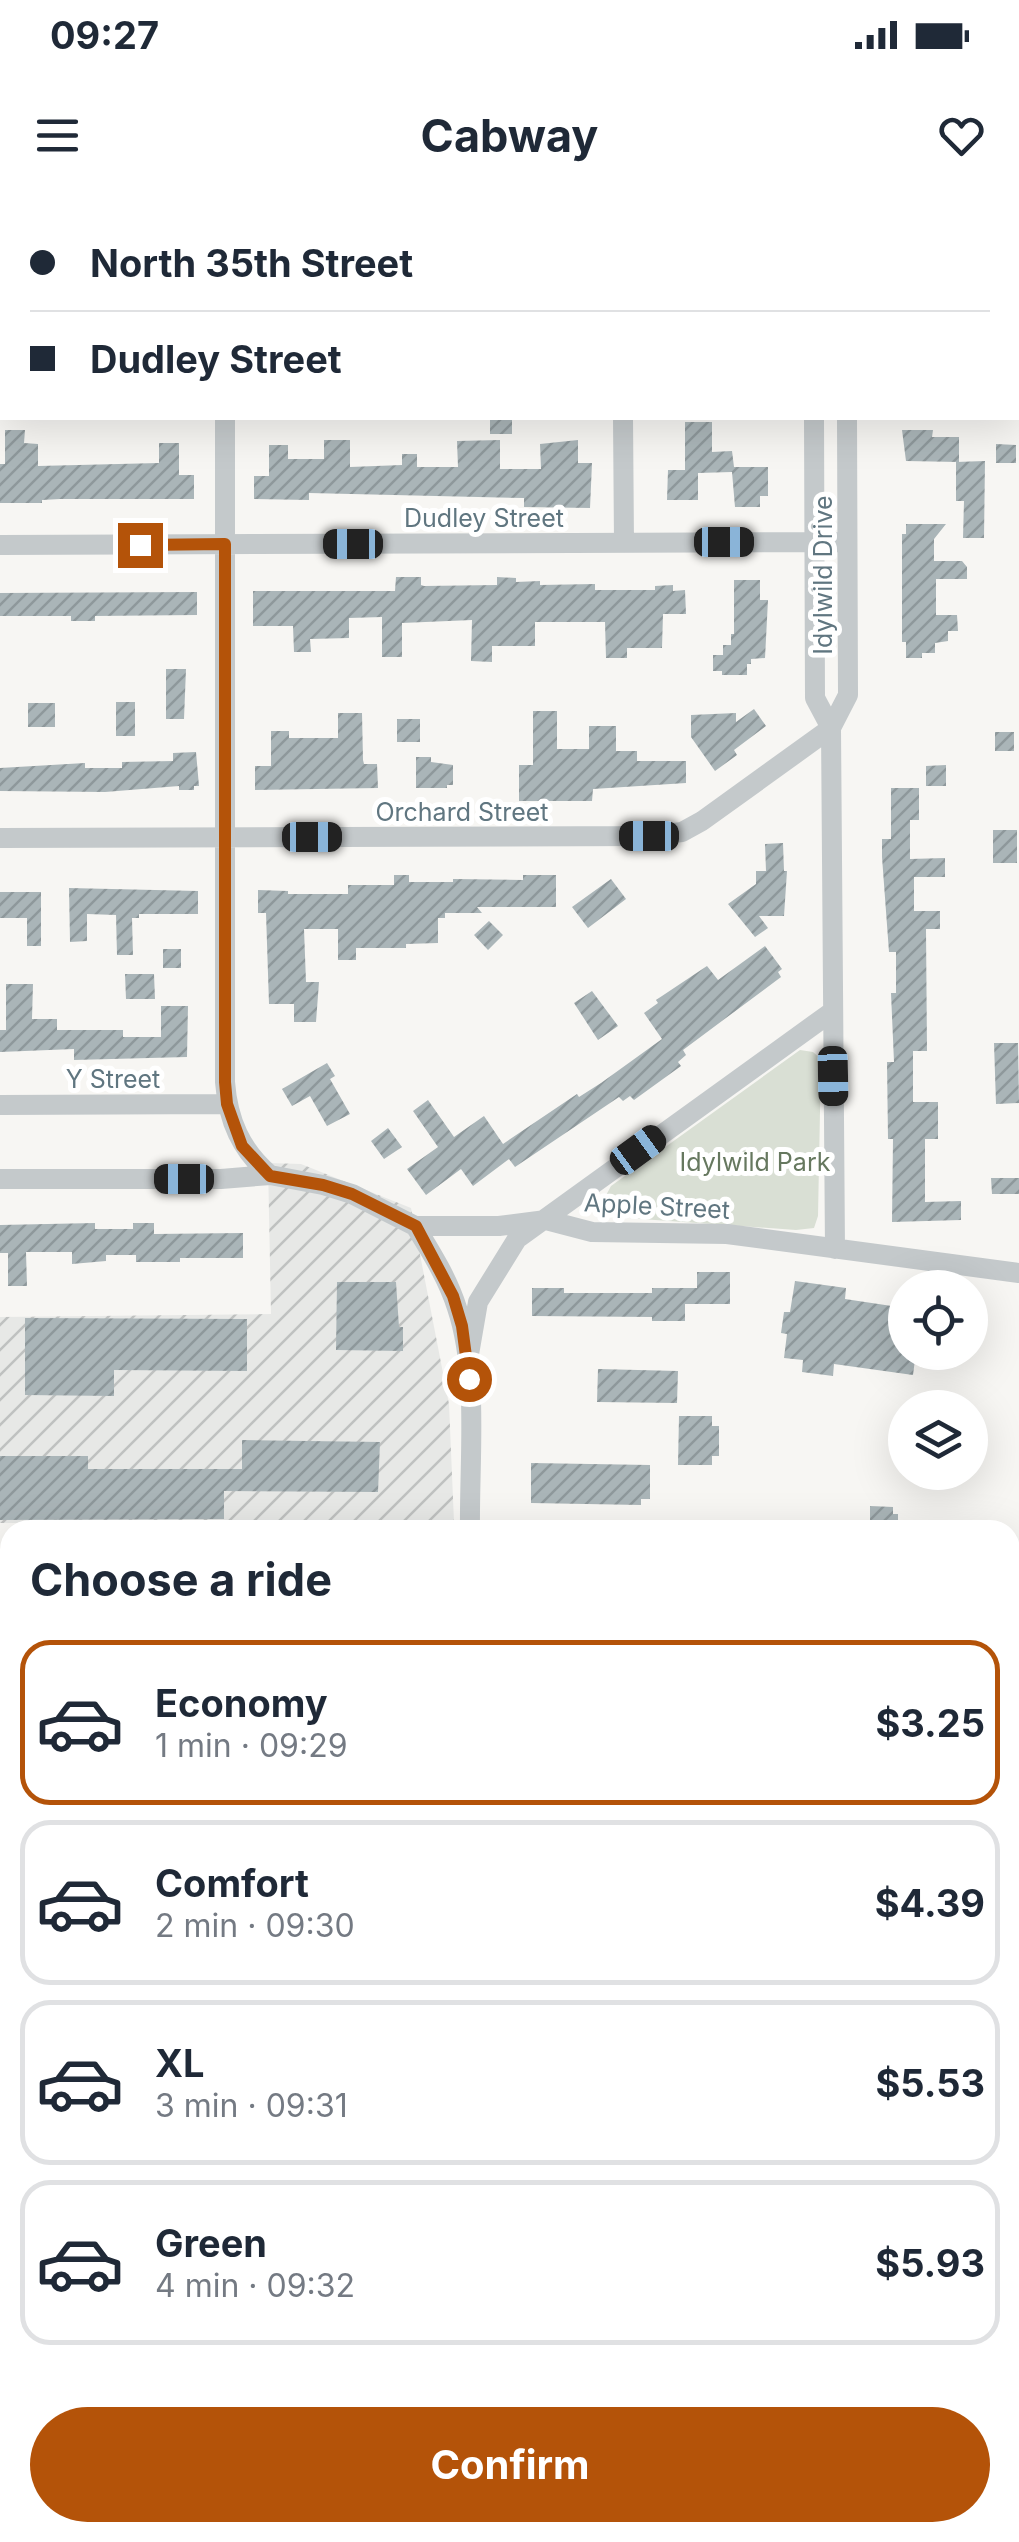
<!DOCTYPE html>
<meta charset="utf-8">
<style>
body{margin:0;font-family:Inter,sans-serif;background:#f6f6f7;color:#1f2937;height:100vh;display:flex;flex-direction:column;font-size:38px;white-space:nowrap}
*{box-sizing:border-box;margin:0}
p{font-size:32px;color:#747a83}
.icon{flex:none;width:55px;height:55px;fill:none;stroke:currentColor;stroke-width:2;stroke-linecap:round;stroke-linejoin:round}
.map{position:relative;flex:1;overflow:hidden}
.details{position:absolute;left:0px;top:1320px;width:1020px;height:1022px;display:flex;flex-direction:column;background:#fff;border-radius:30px 30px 0 0;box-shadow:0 10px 40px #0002}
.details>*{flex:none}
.guide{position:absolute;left:0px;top:0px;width:1020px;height:220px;box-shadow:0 10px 40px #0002;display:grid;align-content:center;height:220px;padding:0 30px;background:#fff}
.tools{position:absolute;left:888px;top:1070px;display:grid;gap:20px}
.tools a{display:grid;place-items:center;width:100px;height:100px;border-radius:50%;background:#fff;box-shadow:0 10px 40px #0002;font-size:50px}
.end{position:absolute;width:45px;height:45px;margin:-22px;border:12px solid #b45309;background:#fff;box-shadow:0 0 0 5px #fff}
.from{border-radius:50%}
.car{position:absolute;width:30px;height:60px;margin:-30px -15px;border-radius:12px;box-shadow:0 0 8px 2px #0007;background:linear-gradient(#222 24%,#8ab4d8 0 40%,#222 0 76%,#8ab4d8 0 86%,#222 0)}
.guide b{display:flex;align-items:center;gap:35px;height:95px;font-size:38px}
.guide b+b{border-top:2px solid #e0e1e3}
.guide i{width:25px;height:25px;background:#1f2937}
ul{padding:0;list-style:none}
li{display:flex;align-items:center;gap:30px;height:165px;margin:0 20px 15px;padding:0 10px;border:5px solid #e0e1e3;border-radius:30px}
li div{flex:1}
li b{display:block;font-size:38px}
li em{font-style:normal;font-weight:700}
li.active{border-color:#b45309}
li>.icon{width:90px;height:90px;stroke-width:1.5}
h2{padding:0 30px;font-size:45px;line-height:120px}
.cta{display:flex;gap:20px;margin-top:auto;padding:20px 30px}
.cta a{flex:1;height:115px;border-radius:60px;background:#b45309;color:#fff;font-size:40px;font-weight:700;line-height:115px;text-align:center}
.status{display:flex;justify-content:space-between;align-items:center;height:70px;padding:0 50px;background:#fff;direction:ltr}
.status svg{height:28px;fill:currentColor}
header{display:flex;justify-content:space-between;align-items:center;height:130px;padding:0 30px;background:#fff;font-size:45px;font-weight:700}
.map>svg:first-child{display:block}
</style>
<div class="status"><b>09:27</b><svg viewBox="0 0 49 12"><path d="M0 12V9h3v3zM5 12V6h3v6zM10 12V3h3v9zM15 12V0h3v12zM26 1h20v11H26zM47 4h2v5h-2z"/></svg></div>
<header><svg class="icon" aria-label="menu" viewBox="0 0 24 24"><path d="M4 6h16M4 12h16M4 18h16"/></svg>Cabway<svg class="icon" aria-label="heart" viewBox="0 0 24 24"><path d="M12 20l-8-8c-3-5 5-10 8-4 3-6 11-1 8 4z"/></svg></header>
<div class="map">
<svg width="1019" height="2342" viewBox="0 0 1019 2342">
<defs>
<pattern id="industrial-furrows" width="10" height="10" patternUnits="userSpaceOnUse" patternTransform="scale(2.5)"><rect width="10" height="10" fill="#e7e8e6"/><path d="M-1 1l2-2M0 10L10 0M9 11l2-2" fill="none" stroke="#bfc1c0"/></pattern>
<pattern id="cemetery-stones" width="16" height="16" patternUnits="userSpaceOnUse" patternTransform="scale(2.5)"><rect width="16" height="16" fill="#d9dfd4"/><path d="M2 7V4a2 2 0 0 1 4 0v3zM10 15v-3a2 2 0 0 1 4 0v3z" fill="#b3b9b1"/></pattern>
<pattern id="building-hatch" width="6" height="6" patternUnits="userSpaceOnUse" patternTransform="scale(2.5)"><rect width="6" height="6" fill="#aab5b8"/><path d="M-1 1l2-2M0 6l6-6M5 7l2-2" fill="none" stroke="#8e989b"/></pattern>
</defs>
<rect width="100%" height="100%" fill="#f7f6f3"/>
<path fill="#e7e8e6" d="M428,0H987V2H428Z
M0,2136H10V2332L119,2333V2342H0Z"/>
<path fill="url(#industrial-furrows)" d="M268,963L301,964L411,1008L449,1204L454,1322L0,1323V1117L271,1114Z"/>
<path fill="#d9dfd4" d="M800,850L813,852L821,859L818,1016L814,1028L796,1030L641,1019L607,1011L603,1001L611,986Z
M18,2333H113V2342H18Z"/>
<path fill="url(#cemetery-stones)" d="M1010,2128H1019V2342H888L884,2333L1010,2332Z"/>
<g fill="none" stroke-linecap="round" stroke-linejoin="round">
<path stroke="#bac9cc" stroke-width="6" d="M882,2332L887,2342"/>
</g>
<path fill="url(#building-hatch)" d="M490,218H512V234H490Z
M685,222H712V252L732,251L734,267H768V296H760V307H735L732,272L698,273V300H667L668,270H685Z
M5,230H25L24,243L38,244V266L159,263V243H179V275H194V299H60L42,300V303H0V264H5Z
M902,230H933L932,237H959V262L906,261Z
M324,240H350V267L402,265V254H417V267H458L457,241L500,240V269H541L540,244L578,240V263H592L590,308L524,307V298L309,293V300L254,299V276H269V245H288V259H324Z
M996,244L1016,245V263H996Z
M985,261L984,338H963L964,301H956V262Z
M906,324H946L934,339V361H962L967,367V379H936V415H957L958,431H948V441L935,443V453H922V458H906V442H902V334H906Z
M396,377H421V385L424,386L497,385V377L516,378V382L540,381V385L595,384V390H655V386L673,385V391L685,390L686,414H663L662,448H627V458H606L605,422H535V446H492V462L471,461L472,420L402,423V457H382V417L349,418V438L310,439L311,452H294L293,426H253V391H395Z
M734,380H760V400H768L765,458L751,459V464H747V475H722V471H713V455H723V445H731V434H734Z
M197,392V415L95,416V421H71V416H0V393Z
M166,469H186L184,519H166Z
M116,502H135V536H116Z
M28,503H55V527H28Z
M754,509L766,526L734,550L737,555L715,571L691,537V515L736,513V522Z
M533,511H557V549H589V526H616V551H637V561H686V583L593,589L592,601H519V565H533Z
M338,513H362L363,560L364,564H377L378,588L255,590V566H271V531H289V538H338Z
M397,519H420V542H397Z
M995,532H1014V551H995Z
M196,552L199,586H194V590H179V586L105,592L0,591V568L85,563V568H122V562L173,561V553Z
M416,557H431V562L453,565V585H447V588H416Z
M946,565V586H926V566Z
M891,588H919V620H910V659L945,658V677H914V711H940V729H926L927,851H913V902H938V939H925V1002L961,1001V1020L892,1022L893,939H888L887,862H894L891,793H896V752H889L882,657V639H891Z
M993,630H1017V663H993Z
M783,643L784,671H787L784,716H759L768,728L755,737L728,704L756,684V671H766L765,644Z
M394,675H409V682H453V679L523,680V675H556V707H477L482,713H445V718H438V743L406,744V748H356V760H338V729H304L306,782H319L316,822H294V804H269L266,713H258V690L288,691V694H348V685H394Z
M611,679L626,699L588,728L572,707Z
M69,688L198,691V714H139V718H132L133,755H117L116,715L87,714V741L70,742Z
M0,692H41V746H27V718H0Z
M489,721L503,735L488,750L474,735Z
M765,746L782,769L778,772L781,777L683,850L686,855L678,862L681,866L634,900L630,896L623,901L619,897L515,967L509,959L473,986L461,969L426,995L407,969L438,947L413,911L428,900L454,937L484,916L503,944L577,894L579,897L601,883L662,839L644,813L658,803L656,800L707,766L718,780Z
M163,749H181V768H163Z
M125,774H154L155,799H126Z
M6,784H33L32,819H57V830H123V837H161V806H188L187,857L74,860V849L0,852V830H6Z
M592,791L618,826L598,840L574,803Z
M994,843H1018L1019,903L996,904Z
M327,863L335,876L330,879L350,914L327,926L310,896L292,906L282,889Z
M388,928L402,947L384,959L371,941Z
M991,978H1019V994H992Z
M95,1023V1029H133V1023H154V1034L243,1033V1058H180V1062H136V1055H106V1061L72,1064V1052H26L27,1086H8V1053H0V1025Z
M697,1072H730V1104H685V1121H652V1117L532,1116V1088H564V1093H652V1088H697Z
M795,1081L846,1088L845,1099L905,1108V1152H916L913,1175L834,1164L833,1176L802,1172L803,1160L784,1158L787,1134L781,1133L784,1112H790Z
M337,1082H396L399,1127H403V1151L336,1150Z
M25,1118L247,1119V1171L114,1170V1196L25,1195Z
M598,1169L678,1171L677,1203L597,1202Z
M679,1216H712V1226H719V1256H712V1265H678Z
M242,1240L380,1242L378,1292L224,1291V1319L0,1320V1256H88V1269H242Z
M531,1263L650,1265V1299H641V1305L531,1303Z
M870,1306L893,1307V1314H898V1330H870Z"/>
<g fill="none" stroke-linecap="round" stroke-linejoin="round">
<defs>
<path id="secondary" d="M0,2088L10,2087
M1010,2102H1019
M0,2121H10"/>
</defs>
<use href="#secondary" stroke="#b6bdc0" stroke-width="34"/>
<path stroke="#c4c9cb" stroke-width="10" d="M0,1617H10
M0,1942H10
M633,2332V2342
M308,2342V2332"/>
<path stroke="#c4c9cb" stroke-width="20" d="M224,0V2
M814,0V2
M847,0V2
M0,53H2
M225,218V882C228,921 241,950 270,975
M623,218L624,343
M814,218L815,498L831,528L835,1049
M0,345L847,342
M0,638L649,636L682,632L702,621L831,528L848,495L847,218
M0,905L227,904
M0,979H221L270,975L323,985L352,994L415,1026H499L546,1020L592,1032L727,1034L1019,1073
M415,1026C431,1052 448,1079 457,1108C479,1174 469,1260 470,1330
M468,1160L478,1102L517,1039L833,811
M1010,1454H1019
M0,1456H10
M1010,1778H1019
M0,1780H10
M148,2332V2342
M471,2332V2342"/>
<use href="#secondary" stroke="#fff" stroke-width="30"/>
</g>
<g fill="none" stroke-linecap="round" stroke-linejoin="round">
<path stroke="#b45309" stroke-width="12" d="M140,345L225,344V882L227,904L242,946L270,976L323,985L352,994L416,1026L453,1096L462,1126L469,1179"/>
</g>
<g text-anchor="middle" stroke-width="10" stroke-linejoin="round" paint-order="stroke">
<g font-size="25" fill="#607680" stroke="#fff">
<text x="484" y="327">Dudley Street</text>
<text transform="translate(823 375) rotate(-90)" y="9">Idylwild Drive</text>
<text x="462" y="621">Orchard Street</text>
<text x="113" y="888">Y Street</text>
<text transform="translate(657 1006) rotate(3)" y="9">Apple Street</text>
</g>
<g font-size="25" fill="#66785f" stroke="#fff">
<text x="755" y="971">Idylwild Park</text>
</g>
</g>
</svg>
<div class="tools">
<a><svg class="icon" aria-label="locate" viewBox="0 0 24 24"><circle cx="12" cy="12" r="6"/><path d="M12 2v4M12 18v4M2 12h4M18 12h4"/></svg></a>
<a><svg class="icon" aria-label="layers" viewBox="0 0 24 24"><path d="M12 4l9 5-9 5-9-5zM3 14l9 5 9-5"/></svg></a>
</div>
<i class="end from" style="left:469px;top:1179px"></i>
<i class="end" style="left:140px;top:345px"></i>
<i class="car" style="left:724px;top:342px;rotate:90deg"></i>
<i class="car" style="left:353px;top:344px;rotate:270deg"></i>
<i class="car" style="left:649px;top:636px;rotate:270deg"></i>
<i class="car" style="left:312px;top:637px;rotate:90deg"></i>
<i class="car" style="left:833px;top:876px;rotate:179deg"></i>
<i class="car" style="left:638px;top:950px;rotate:54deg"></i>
<i class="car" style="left:184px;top:979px;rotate:270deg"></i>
<div class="guide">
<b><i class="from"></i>North 35th Street</b>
<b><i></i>Dudley Street</b>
</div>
<section class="details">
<h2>Choose a ride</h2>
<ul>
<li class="active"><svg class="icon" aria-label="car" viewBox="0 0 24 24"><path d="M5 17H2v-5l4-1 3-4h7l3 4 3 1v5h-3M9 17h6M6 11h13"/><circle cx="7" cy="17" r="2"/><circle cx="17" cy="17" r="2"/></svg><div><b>Economy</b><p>1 min · 09:29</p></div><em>$3.25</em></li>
<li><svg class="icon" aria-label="car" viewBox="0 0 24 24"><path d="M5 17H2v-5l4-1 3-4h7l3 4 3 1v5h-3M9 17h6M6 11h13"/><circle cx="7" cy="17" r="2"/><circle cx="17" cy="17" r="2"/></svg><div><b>Comfort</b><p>2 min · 09:30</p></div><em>$4.39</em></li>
<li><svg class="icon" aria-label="car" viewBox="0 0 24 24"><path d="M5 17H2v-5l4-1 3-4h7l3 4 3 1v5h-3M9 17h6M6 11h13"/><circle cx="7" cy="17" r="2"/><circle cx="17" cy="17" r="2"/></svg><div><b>XL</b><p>3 min · 09:31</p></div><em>$5.53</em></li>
<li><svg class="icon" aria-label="car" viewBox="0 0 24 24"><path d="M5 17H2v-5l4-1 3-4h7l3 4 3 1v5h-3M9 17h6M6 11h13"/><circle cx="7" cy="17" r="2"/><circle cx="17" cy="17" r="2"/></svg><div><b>Green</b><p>4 min · 09:32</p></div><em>$5.93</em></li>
</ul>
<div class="cta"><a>Confirm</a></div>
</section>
</div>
